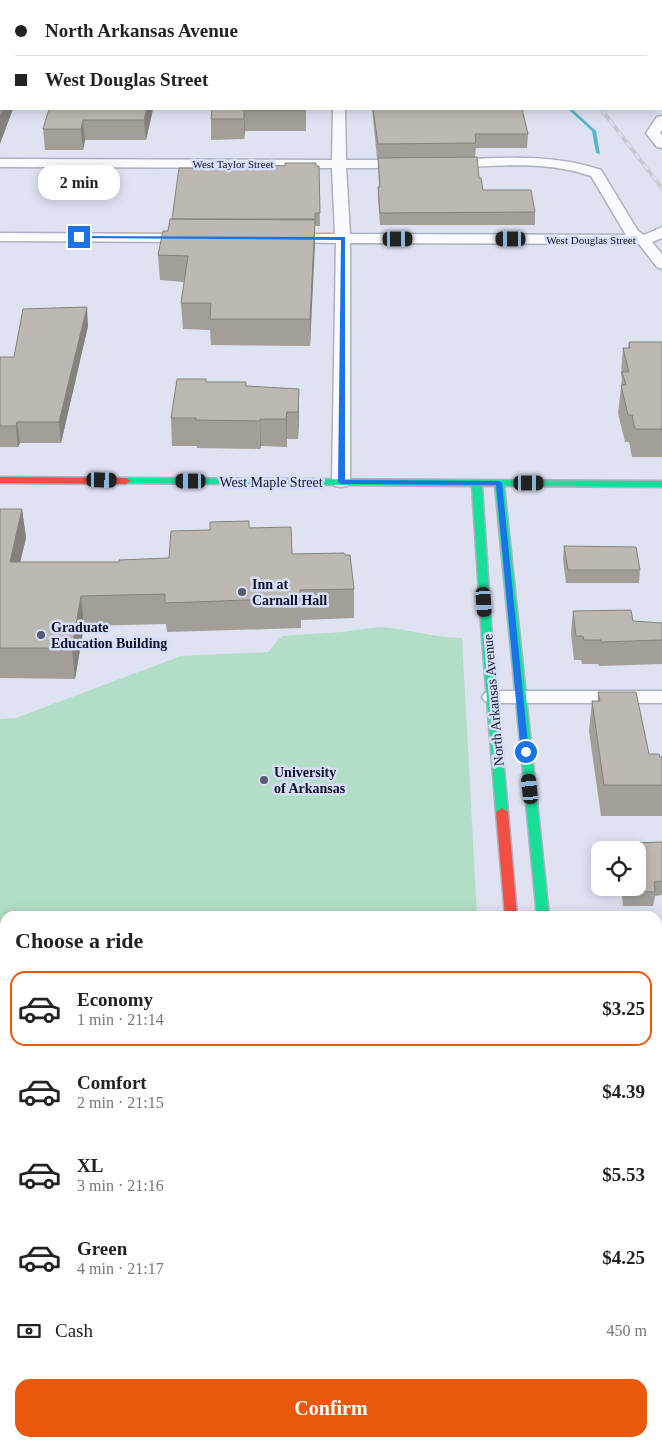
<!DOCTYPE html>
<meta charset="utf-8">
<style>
body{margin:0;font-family:Georgia,serif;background:#f2f2f2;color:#222;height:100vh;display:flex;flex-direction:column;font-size:19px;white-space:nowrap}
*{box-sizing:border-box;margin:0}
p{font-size:16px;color:#767676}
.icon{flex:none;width:28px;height:28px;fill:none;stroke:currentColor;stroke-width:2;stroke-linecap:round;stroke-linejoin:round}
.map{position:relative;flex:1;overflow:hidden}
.drawer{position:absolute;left:0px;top:911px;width:662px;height:536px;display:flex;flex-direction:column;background:#fff;border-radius:15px 15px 0 0;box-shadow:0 2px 12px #0003}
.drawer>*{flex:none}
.hud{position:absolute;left:0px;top:0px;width:662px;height:110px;box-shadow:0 2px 12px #0003;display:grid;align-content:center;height:110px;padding:0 15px;background:#fff}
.buttons{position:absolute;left:591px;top:841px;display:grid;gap:10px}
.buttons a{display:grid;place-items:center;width:55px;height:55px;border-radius:10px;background:#fff;box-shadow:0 2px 12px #0003;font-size:25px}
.end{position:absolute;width:22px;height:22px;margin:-11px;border:6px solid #1a73e8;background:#fff;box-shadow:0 0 0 2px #fff}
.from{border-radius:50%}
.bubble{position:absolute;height:35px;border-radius:15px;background:#fff;box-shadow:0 2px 12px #0003;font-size:16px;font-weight:700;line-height:35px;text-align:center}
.car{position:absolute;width:15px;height:30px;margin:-15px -8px;border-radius:6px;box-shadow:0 0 4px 1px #0007;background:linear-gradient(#222 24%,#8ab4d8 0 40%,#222 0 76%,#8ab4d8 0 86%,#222 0)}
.hud b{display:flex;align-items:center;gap:18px;height:48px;font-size:19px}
.hud b+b{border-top:1px solid #e0e0e0}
.hud i{width:12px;height:12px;background:#222}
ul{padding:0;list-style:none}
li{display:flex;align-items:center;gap:15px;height:75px;margin:0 10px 8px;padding:0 5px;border:2px solid transparent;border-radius:15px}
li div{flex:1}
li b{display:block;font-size:19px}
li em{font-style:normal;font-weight:700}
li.active{border-color:#ea580c}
li>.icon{width:45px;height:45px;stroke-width:1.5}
h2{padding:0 15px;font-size:22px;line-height:60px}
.pay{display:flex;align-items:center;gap:12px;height:55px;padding:0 15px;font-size:19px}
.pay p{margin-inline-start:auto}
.button{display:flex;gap:10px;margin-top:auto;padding:10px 15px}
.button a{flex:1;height:58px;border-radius:15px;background:#ea580c;color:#fff;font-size:20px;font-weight:700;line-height:58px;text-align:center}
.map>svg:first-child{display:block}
</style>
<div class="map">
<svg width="662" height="1447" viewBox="0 0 662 1447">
<rect width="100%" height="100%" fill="#dfe2f1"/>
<path fill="#b2ddc6" d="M380,627C408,629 434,638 462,638L477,916H5V1442H506V1447H0V719L16,718L181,656L268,652L282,636L342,632Z"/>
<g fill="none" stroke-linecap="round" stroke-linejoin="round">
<path fill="#56b7cb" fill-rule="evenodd" d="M474,0H478V1H474Z
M661,53H662V55H661Z
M568,109H572L596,131L600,154L596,153L592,131Z"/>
<defs>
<path id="street" d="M134,0H146V1H134Z
M364,0H376V1H364Z
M572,0H584L585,1H573Z
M661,14H662V22H661Z
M661,58L662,59V67H661Z
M333,109H345L346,160H407L414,164L407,168H346L350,234L626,235L591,176C546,160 495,166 448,168L441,164L448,160C499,158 552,153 601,170L638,231L644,235L662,227V238L652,242L662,254V269L657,267L639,244L350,243V482L347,486L341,487L335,486L332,482L336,243L285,242L280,241L278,238L280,235L285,234H335L332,168L0,167V159L332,160Z
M662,116V130L660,133L662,135V148L657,147L646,133L657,117Z
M0,233L190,234L195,235L197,238L195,241L190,242L0,241Z
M492,691H662V703H492L485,701L482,697L485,693Z"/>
<path id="fast" d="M126,478L662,481V487L504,486L549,916H537L495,486H482L492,638L508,812L502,816L496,812L482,638L472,486L123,483V479Z
M662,941V951L658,950V942Z
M548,1442H564L565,1447H549Z
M588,1442H604L605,1447H589Z"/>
<path id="jam" d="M0,477L126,478L131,481L126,484L0,483Z
M502,808L508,812L517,916H505L496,812Z"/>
</defs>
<use href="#street" stroke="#acb0c3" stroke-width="3"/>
<use href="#fast" stroke="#acb0c3" stroke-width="3"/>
<use href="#jam" stroke="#acb0c3" stroke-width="3"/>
<use href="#street" fill="#fafbfd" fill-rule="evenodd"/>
<use href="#fast" fill="#16e098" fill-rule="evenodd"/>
<use href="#jam" fill="#f24e42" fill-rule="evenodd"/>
<defs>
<path id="rail" d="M601,109L662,188"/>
</defs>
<use href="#rail" stroke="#c9cacf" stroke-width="4"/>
<use href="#rail" stroke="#d7def9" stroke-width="2.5" stroke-dasharray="7" stroke-linecap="butt"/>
</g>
<path fill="#a29f99" d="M43,0H87V1H43Z
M606,0H658V1H607Z
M49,109H153L146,140H85L83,150H45L43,129Z
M212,109H306V131H245L244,139L211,140V119Z
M372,109H522L528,134L527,148H476L475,157L479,178L483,190L535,212V225H380L378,199V187H379L378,158H377Z
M285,166H319L320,226H315L310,346L211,345L210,330L183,329L181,303L184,282L160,280L158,255L172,219Z
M88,326L61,443H20L18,447H0V357H14Z
M629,342H662V457H632L629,442H625L618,413L622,379L621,374L623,348H628Z
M206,379V382H246V386L299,389V416L298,439H287V447L261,446L260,449L197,448V446H172L171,418Z
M0,509H22L26,538L20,562H119L169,558L249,528L292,554L354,589V618L301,620V628L167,632L166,624L84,626L75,679L0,678Z
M564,546L640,570L639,583H566L563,559Z
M573,611L633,621L662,623V664L599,666L598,664H582L581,660H574L571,634Z
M598,692L649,754L662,757V816H601L589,731L592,701H598Z
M662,842V895L655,896L653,906H623L622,895H618V891H606V888H638V850H602L603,844Z
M658,950H662V1064H658Z
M658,1095H662V1223L659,1204L662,1186L658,1159Z"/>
<path fill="#84827d" d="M3,109H13L0,144V117Z
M147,109H153L146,140L144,120Z
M244,110L245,131L244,139Z
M83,120L85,140L83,150L81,129Z
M315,220V245L310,346V319Z
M87,307L88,326L61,443L59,422Z
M299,389V416L298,439V412Z
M287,412V447L286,419Z
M260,419L261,446L260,449Z
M17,422L20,443L18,447L16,426Z
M22,509L26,538L13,591L10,562Z
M81,596L84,626L75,679L72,648Z"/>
<path fill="#bcb9b2" stroke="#84827d" d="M234,0H304V1H234Z
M610,0H658V1H611Z
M0,12H1V109H3L0,117Z
M49,109H147L144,120H83L81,129H43Z
M212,109H306V110H244V119H211Z
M373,109H522L528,134H475L476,143L378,144Z
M477,157L479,178H481L483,190H531L535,212L380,213L378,187H380L378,158Z
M234,163L285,166V163H316V166H319L320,213H315V219H172L179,168H231Z
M170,219L315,220L310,319H210L211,303H181L188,256L158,255L163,231H168Z
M87,307L59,422H17L16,426H0V357H14L23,309Z
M629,342H662V429H635L632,415H628L621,385H626L622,372H629L623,348H630Z
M177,379H206V382H246V386L299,389L298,412H287L286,419H260V421L196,420V418H171Z
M0,509H22L10,562H119V560L169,558L171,531L210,530V522L249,521V528L291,527L292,554L344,553L345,555H350L354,589L300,590L301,598L165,603V594L81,596L72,648H0Z
M564,546L636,547L640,570H568Z
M631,610L633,621L662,623V640L601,642V640H584L583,636H576L573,611Z
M598,692H636L649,754H659L660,757H662V785H604L592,701H600Z
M662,842V881L654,882L655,892L625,891L624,888H638V850H604L603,844Z
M658,950H662V1032H658Z
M658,1095H662V1124L658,1097Z"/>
<path fill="#1a73e8" d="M79,236L345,237V480L499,481L502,483L529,754L521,752L496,485L341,484L338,482L341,240L77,238Z"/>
<g fill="#575b6f" stroke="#d7def9" stroke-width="2">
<circle cx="242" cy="592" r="5"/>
<circle cx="41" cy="635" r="5"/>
<circle cx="264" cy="780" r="5"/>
</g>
<g text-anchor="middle" stroke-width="5" stroke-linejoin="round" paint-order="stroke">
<g font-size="11" fill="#0e1329" stroke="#d7def9">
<text x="233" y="168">West Taylor Street</text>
<text x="591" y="244">West Douglas Street</text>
</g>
<g font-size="14" fill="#0e1329" stroke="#d7def9">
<text x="271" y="487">West Maple Street</text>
<text transform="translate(493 700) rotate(-95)" y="5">North Arkansas Avenue</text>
</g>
<g font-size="14" font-weight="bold" fill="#0e1329" stroke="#d7def9" text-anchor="start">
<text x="252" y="589">Inn at<tspan x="252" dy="16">Carnall Hall</tspan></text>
<text x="51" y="632">Graduate<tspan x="51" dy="16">Education Building</tspan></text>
<text x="274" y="777">University<tspan x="274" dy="16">of Arkansas</tspan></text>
</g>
</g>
</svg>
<div class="buttons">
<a><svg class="icon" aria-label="locate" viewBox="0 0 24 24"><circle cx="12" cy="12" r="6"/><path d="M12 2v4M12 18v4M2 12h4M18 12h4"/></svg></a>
</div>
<i class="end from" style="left:526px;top:752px"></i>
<i class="end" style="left:79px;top:237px"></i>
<div class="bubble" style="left:38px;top:165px;width:82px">2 min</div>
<i class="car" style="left:398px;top:239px;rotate:90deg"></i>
<i class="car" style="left:511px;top:239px;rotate:270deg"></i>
<i class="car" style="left:102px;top:480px;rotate:91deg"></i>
<i class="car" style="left:191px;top:481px;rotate:270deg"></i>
<i class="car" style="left:529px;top:483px;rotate:90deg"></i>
<i class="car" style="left:484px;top:602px;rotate:176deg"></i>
<i class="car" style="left:530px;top:789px;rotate:354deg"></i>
<div class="hud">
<b><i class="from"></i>North Arkansas Avenue</b>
<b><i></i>West Douglas Street</b>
</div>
<section class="drawer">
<h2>Choose a ride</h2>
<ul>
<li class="active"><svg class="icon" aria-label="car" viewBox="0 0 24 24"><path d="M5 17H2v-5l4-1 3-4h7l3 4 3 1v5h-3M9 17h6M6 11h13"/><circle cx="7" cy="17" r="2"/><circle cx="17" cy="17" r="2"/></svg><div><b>Economy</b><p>1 min · 21:14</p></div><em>$3.25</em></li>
<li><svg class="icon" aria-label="car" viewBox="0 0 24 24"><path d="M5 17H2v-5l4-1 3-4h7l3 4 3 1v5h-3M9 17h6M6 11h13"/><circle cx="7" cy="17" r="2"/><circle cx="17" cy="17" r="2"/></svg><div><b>Comfort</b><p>2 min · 21:15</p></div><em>$4.39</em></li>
<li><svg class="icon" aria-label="car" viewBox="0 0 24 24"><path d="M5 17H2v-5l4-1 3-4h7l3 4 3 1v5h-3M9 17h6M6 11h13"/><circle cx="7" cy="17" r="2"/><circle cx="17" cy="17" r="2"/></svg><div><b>XL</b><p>3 min · 21:16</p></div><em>$5.53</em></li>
<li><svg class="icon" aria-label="car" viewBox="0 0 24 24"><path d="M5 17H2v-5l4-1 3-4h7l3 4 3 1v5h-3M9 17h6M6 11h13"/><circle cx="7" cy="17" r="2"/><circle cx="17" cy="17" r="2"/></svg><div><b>Green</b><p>4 min · 21:17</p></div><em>$4.25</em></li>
</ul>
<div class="pay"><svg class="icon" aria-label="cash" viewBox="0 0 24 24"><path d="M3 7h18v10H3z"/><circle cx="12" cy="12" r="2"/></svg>Cash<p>450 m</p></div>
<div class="button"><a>Confirm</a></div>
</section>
</div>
